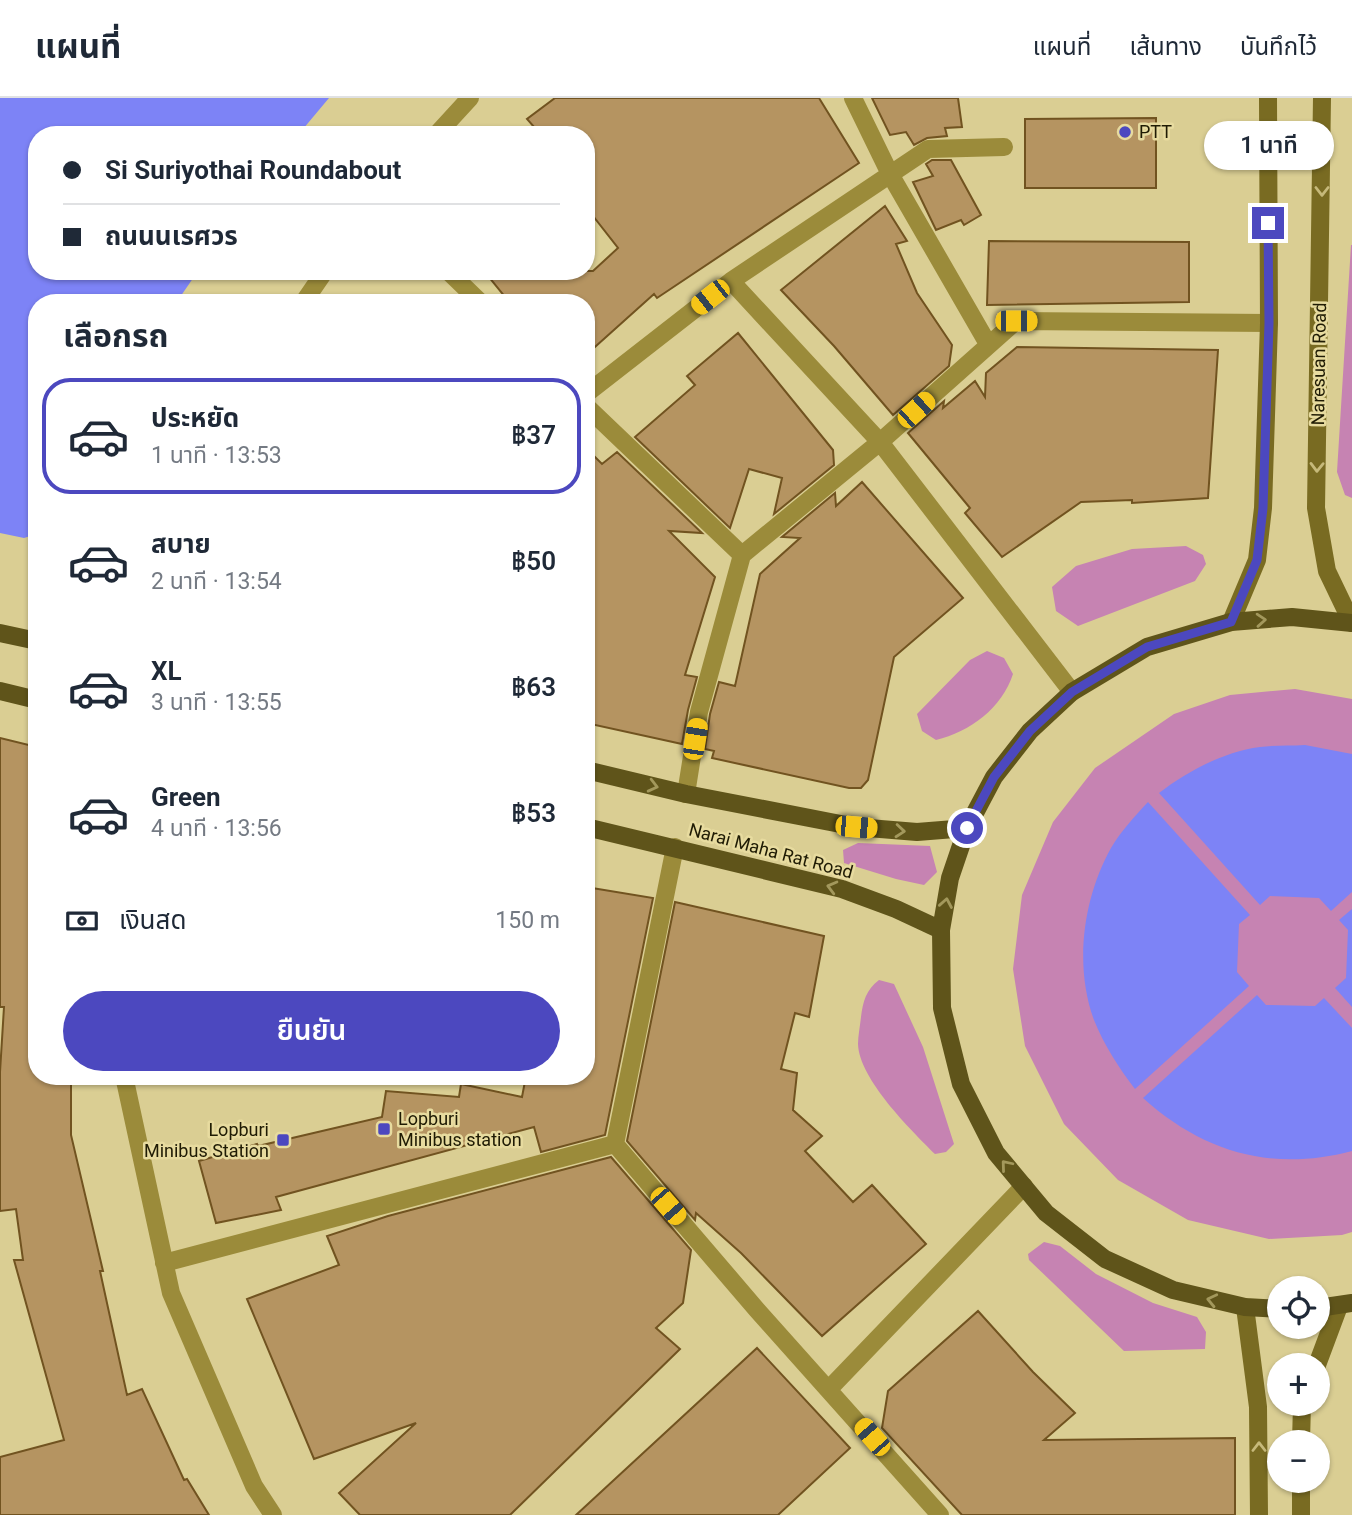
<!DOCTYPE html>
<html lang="th">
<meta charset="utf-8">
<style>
body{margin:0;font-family:Roboto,"Noto Sans Thai",sans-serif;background:#f2f2f3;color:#1f2937;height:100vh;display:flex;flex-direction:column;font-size:26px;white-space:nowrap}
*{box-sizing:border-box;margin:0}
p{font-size:23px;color:#747a83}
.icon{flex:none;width:38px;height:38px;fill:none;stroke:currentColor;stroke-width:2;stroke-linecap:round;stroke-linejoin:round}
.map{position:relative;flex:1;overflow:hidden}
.side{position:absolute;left:28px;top:196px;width:567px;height:791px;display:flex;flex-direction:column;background:#fff;border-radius:28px;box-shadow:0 2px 5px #0004}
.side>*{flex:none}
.hud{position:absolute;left:28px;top:28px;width:567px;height:154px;border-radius:28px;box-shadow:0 2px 5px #0004;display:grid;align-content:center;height:154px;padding:0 35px;background:#fff}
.fabs{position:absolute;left:1267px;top:1178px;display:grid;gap:14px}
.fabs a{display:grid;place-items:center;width:63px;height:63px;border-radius:50%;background:#fff;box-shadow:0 2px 5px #0004;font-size:35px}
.end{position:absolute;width:32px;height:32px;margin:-16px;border:9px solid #4c48bf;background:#fff;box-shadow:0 0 0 4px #fff}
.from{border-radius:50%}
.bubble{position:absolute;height:49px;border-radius:24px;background:#fff;box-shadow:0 2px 5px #0004;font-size:23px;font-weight:600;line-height:49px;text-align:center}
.car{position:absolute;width:21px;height:42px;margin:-21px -10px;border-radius:9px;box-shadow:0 0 5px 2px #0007;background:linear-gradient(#f5c518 24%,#345 0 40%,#f5c518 0 76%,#345 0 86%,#f5c518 0)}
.hud b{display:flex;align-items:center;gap:24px;height:66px;font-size:26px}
.hud b+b{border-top:2px solid #e0e1e3}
.hud i{width:18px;height:18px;background:#1f2937}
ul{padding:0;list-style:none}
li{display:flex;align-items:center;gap:21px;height:116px;margin:0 14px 10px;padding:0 21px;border:4px solid transparent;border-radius:28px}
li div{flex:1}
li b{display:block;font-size:26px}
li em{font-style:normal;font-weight:600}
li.active{border-color:#4c48bf}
li>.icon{width:63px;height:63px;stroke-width:1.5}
h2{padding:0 35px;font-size:32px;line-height:84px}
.pay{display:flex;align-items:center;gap:18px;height:77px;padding:0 35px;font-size:26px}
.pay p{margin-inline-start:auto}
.primary-button{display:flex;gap:14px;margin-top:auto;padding:14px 35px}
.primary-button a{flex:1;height:80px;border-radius:42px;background:#4c48bf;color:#fff;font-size:28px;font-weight:600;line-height:80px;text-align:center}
header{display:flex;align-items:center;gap:42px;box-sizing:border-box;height:98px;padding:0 35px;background:#fff;border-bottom:2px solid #e0e1e3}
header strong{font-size:33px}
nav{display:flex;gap:38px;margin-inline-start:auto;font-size:24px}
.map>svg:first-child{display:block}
</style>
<header>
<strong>แผนที่</strong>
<nav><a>แผนที่</a><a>เส้นทาง</a><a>บันทึกไว้</a></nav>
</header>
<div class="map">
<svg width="1352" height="1417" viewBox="0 0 1352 1417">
<rect width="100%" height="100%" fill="#dace93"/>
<path fill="#c683b2" d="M1351,147H1352V400L1345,397L1337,374Z
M1186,448L1203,457L1206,466L1195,483L1078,528L1056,513L1052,489L1076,468L1132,451Z
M987,553L1004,560L1013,576C1002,610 970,634 936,642L922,633L917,616L970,562Z
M1295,591L1352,601V1134L1342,1137L1269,1141L1188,1122L1118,1082L1064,1026L1025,948L1013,871L1022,797L1053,724L1095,670L1174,616L1230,597Z
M858,745L930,748L937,774L924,787L896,781L844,765L843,752Z
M879,882L894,886L923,949L954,1046L946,1054L935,1056C911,1032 859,981 858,946C858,938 860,928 861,919C863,903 866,892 879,882Z
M1044,1144L1060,1148L1096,1176L1153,1205L1197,1219L1206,1234L1205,1251L1124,1253L1029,1162L1028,1156Z"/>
<path fill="#7d83f6" d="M0,0H329L298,37H37V173H198L176,205H37V436L24,440L0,435Z
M1305,647L1352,656V794L1331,813L1319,800L1270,798L1260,807L1159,695C1188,673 1223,654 1260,649C1275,647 1290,648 1305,647Z
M1148,704L1250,817L1239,826L1237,874L1249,888L1135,991C1119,970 1104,947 1094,922C1074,868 1083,800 1111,750C1121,733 1135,718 1148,704Z
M1352,811V909L1335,890L1346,880L1348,832L1339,822Z
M1257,897L1266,907L1315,908L1324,900L1352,930V1053C1273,1074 1204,1055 1143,1000Z"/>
<path fill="#b59461" stroke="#715320" stroke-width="2" d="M555,0H819L859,65L657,200L654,196L586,257V205H510L484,173H593L618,150L586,109V37H541L527,21Z
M872,0H958L962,29L945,30L947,38L927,40L914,47L906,34L890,37Z
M1156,20V90H1025V21Z
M932,62H951L981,117L964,127L961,122L936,132L913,84L933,78L926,66Z
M885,108L907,143L896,146L917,195L952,247L949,268L893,317L834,248L781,192Z
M989,143L1189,144V204L987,207Z
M738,235L833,352L834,367L774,416L782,380L749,371L730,430L635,339L695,287L687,278Z
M1017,249L1218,252L1208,400L1132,405V402L1081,404L1002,459L965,415L970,410L908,335L944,303L943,310L975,283L985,299L986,275Z
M586,350L602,366L617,354L702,435L669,433L715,479L685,577L697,579L688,612L682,646L586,625Z
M862,384L963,500L894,559L868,682L861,690H849L712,660L714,653L705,651L710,616L719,584L735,588L760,476L800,440L782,439L835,395L836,408Z
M0,640L37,649V978H71V1037L103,1173H100L127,1297L142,1291L184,1382L187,1381L209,1417H0V1359L64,1342L14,1162H23L16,1111L0,1113V974L4,909H0Z
M586,789L653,800L605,1037L541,1054L534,1029L276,1099L281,1112L216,1125L199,1063L257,1046L258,1048L382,1019L386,993L459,999L461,986L522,999L526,978H586Z
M675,804L824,838L809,919L795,915L781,971L797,975L793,1012L822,1038L805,1053L853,1104L872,1087L926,1146L822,1238L741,1155L696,1115L695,1122L627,1043Z
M611,1059L691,1152L683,1205L656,1230L680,1251L510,1417H360L339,1395L416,1325L314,1361L247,1201L339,1167L327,1138L388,1118Z
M978,1213L1033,1274L1075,1315L1044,1342L1235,1340V1417H962L882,1330L888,1293Z
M757,1250L850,1350L778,1417H576Z"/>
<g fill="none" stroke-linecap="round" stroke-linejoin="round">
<path stroke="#9b8b3a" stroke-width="18" d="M853,0L890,76L988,246
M436,37L470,0
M448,173L481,205
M731,183L880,344L1072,594
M303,205L325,173
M586,296L731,183L928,51L1004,49
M586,308L742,457
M686,696L699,614L742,457L880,344L1016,223L1269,225
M124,978L171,1195L254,1388L273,1417
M615,1046L757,1212L940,1417
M164,1165L615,1046L675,749
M829,1291L1024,1088"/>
<path stroke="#796b22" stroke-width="18" d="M1322,0L1316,410L1327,473L1352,525
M1231,524L1257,462L1263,410L1269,225L1268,0
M1245,1209L1258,1309L1259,1417
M1317,1267L1339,1208
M1301,1344L1302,1306
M1301,1382V1417"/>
<path stroke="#5f541a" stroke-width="18" d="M0,535L37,543
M0,593L37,602
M586,672L686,696L856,729L917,734L967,730
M586,729L842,791L896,811L941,832
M1318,1210L1352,1205
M1279,1211L1245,1209L1173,1192L1105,1161L1046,1115L996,1055L961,986L942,910L941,832L950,780L967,730L994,679L1030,633L1072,594L1147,549L1231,524L1292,519L1352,525"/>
</g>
<defs><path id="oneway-chevron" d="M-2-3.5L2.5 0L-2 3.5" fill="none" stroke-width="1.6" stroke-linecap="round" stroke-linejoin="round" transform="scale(1.75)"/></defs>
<g stroke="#c6b97a">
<use href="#oneway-chevron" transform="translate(1322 93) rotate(90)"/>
<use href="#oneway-chevron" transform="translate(1317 369) rotate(91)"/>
<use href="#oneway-chevron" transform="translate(1259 1349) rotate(-90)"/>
</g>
<g stroke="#a3985c">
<use href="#oneway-chevron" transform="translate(1261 522) rotate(-4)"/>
<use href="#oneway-chevron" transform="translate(653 688) rotate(14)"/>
<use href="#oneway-chevron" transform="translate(900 733) rotate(5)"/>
<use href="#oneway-chevron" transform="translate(832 789) rotate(-165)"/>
<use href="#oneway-chevron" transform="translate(946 805) rotate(-80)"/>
<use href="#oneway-chevron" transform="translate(1006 1067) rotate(-130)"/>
<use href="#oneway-chevron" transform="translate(1212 1202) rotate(-167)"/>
</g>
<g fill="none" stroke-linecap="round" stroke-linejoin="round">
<path stroke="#4c48bf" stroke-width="9" d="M967,730L994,679L1030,633L1072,594L1147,549L1231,524L1257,462L1263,410L1269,225L1268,125"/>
</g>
<g fill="#4c48bf" stroke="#e7db9f" stroke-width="2.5">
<circle cx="1125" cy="34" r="7"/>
<rect x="377" y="1024" width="14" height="14" rx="3.5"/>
<rect x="276" y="1035" width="14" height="14" rx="3.5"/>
</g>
<g text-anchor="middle" stroke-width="5" stroke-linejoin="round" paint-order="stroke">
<g font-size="18" fill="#1f1b04" stroke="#e7db9f" text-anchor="start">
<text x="1139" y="40">PTT</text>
<text x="398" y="1027">Lopburi<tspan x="398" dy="21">Minibus station</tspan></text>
<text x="269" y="1038" text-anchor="end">Lopburi<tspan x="269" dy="21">Minibus Station</tspan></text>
</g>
<g font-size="18" fill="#1f1b04" stroke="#e7db9f">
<text transform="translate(1319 266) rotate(-89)" y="6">Naresuan Road</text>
<text transform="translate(771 753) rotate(15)" y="6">Narai Maha Rat Road</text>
</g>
</g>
</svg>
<div class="fabs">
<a><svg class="icon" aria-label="locate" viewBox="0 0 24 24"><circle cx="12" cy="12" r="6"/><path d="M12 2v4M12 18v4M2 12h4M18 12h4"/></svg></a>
<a>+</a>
<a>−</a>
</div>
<i class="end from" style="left:967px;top:730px"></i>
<i class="end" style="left:1268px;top:125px"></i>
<div class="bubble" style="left:1204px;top:23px;width:130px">1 นาที</div>
<i class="car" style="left:710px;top:199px;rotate:232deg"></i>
<i class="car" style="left:1016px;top:223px;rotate:90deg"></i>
<i class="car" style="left:916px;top:312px;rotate:48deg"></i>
<i class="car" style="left:695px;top:641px;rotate:9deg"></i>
<i class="car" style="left:856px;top:729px;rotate:95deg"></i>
<i class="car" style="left:668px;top:1108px;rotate:139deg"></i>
<i class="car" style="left:872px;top:1339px;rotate:319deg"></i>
<div class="hud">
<b><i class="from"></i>Si Suriyothai Roundabout</b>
<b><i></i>ถนนนเรศวร</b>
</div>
<section class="side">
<h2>เลือกรถ</h2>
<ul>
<li class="active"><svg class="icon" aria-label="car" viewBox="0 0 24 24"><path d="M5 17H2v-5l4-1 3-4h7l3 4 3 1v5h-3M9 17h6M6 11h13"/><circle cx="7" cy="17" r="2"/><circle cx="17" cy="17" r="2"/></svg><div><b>ประหยัด</b><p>1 นาที · 13:53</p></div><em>฿37</em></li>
<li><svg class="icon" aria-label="car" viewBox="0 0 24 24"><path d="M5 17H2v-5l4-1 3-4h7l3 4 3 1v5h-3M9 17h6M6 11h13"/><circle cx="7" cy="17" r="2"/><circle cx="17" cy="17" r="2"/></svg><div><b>สบาย</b><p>2 นาที · 13:54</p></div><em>฿50</em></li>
<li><svg class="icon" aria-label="car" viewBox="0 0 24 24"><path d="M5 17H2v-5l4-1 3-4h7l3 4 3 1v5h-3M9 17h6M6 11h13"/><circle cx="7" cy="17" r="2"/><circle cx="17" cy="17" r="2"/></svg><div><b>XL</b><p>3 นาที · 13:55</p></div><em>฿63</em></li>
<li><svg class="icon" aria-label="car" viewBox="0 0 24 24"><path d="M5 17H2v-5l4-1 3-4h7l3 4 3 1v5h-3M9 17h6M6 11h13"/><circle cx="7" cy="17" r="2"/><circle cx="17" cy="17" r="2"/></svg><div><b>Green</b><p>4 นาที · 13:56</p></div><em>฿53</em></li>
</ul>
<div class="pay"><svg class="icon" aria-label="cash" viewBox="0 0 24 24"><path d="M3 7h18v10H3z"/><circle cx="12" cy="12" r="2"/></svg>เงินสด<p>150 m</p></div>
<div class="primary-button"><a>ยืนยัน</a></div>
</section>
</div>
